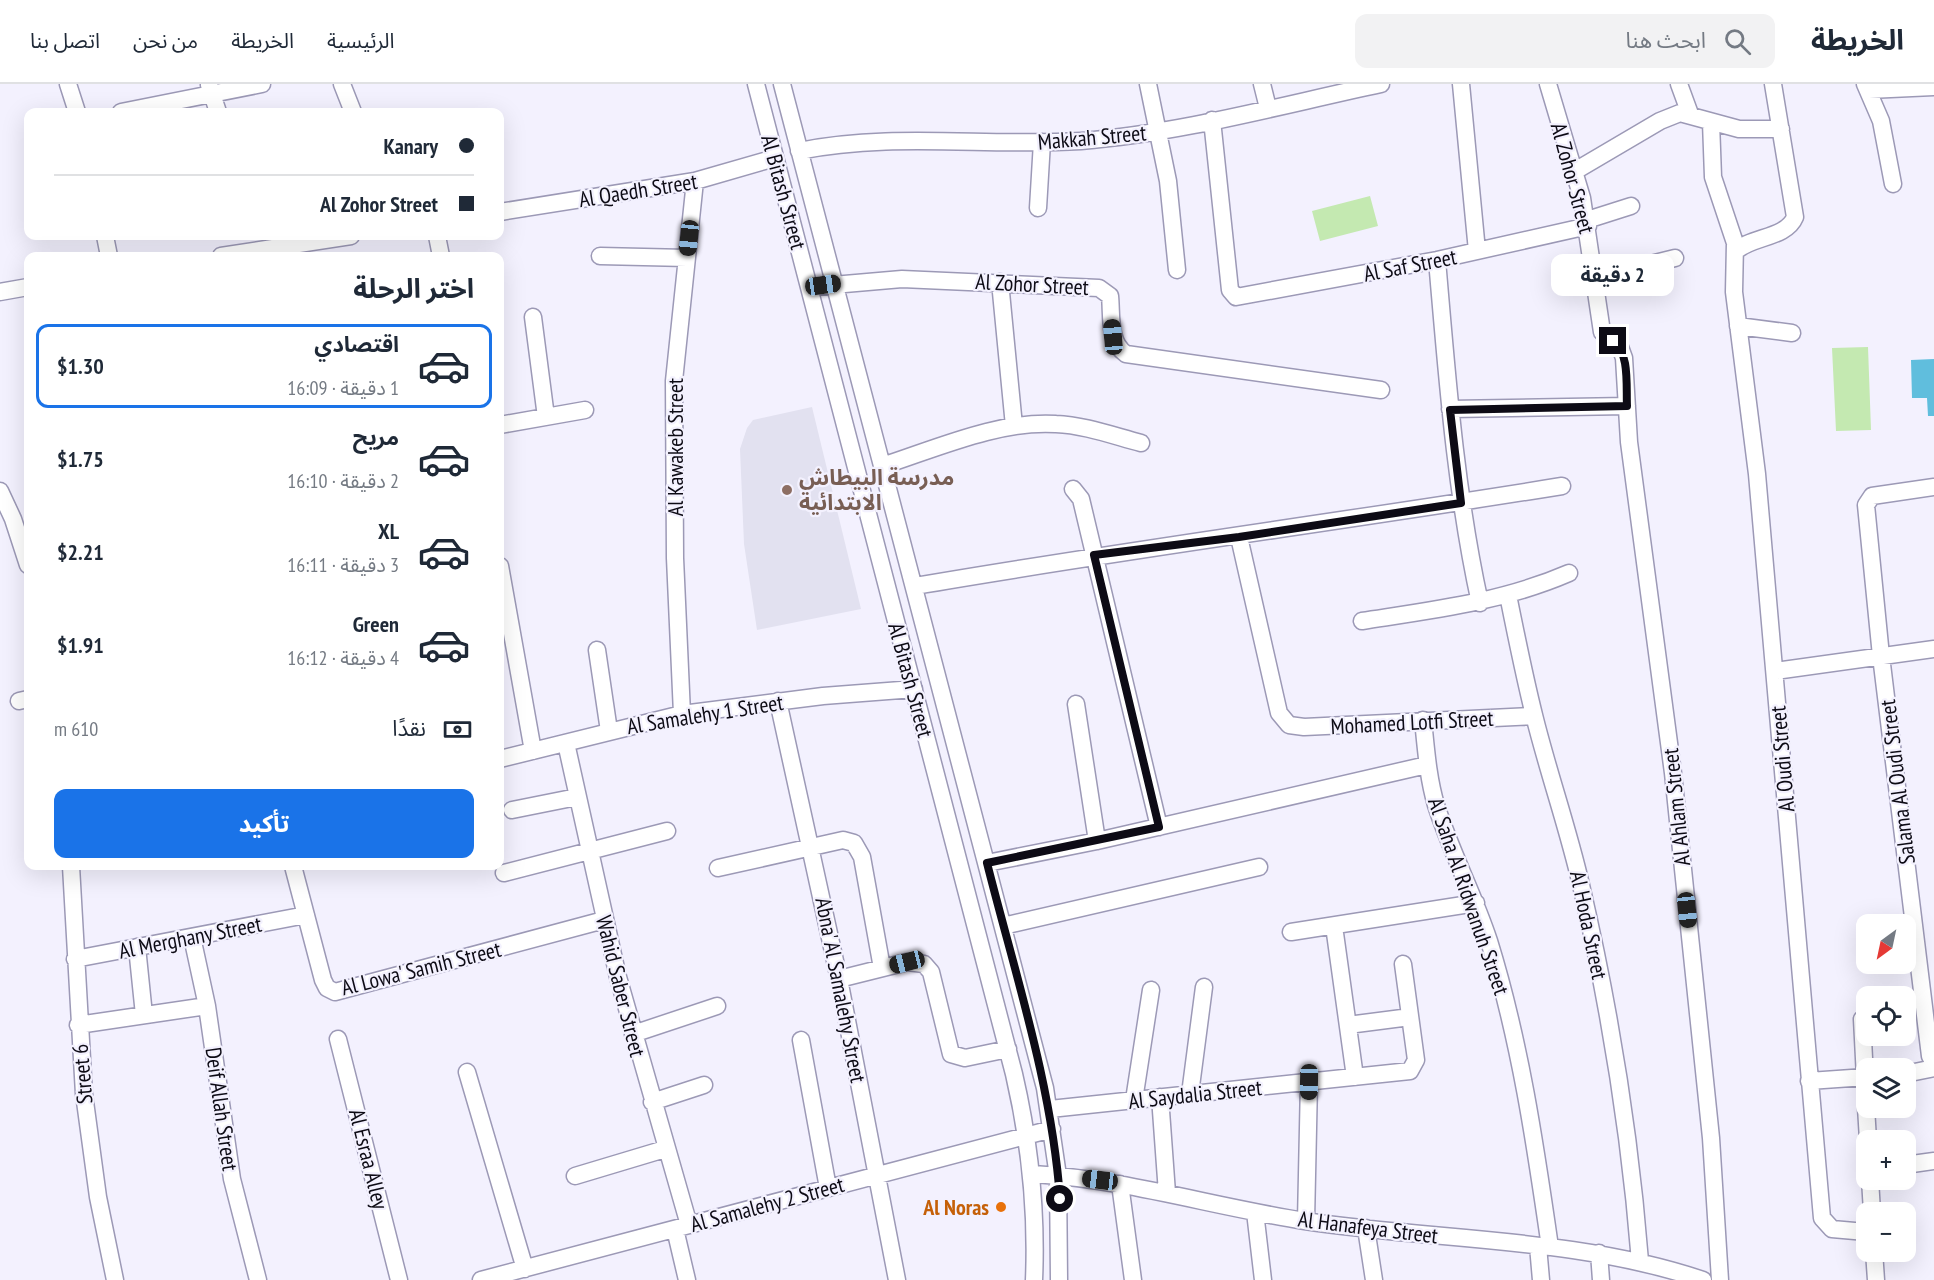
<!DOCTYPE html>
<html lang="ar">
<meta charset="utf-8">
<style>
body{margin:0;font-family:"PT Sans Narrow","Noto Sans Arabic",sans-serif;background:#f2f2f3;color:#1f2937;direction:rtl;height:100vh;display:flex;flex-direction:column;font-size:22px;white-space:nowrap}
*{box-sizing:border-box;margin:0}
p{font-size:20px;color:#747a83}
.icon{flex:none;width:33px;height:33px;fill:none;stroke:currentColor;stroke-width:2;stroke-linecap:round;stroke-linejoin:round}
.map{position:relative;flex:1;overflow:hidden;direction:ltr}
.side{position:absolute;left:24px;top:168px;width:480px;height:618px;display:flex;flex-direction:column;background:#fff;border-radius:12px;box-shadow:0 6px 24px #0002;direction:rtl}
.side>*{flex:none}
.banner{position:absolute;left:24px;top:24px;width:480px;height:132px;border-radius:12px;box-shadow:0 6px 24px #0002;direction:rtl;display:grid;align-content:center;height:132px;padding:0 30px;background:#fff}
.needle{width:39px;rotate:213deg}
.controls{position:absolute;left:1856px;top:830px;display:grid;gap:12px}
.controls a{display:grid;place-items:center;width:60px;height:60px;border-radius:12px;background:#fff;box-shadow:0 6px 24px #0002;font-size:30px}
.end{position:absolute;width:27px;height:27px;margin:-14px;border:8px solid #0d0b15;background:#fff;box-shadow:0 0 0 3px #fff}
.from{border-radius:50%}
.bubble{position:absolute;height:42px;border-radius:12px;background:#fff;box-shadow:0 6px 24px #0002;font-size:20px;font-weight:700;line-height:42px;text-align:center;direction:rtl}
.car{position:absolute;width:18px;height:36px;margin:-18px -9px;border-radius:8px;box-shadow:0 0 4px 2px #0007;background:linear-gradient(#222 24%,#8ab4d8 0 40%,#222 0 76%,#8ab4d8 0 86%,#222 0)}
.banner b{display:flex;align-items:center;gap:21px;height:57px;font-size:22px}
.banner b+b{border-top:2px solid #e0e1e3}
.banner i{width:15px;height:15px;background:#1f2937}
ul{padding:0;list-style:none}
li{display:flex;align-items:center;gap:18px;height:84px;margin:0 12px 9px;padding:0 18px;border:3px solid transparent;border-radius:12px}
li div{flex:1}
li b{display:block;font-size:22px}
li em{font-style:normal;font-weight:700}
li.on{border-color:#1a73e8}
li>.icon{width:54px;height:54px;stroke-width:1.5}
h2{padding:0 30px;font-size:27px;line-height:72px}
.pay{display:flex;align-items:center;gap:15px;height:66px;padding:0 30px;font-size:22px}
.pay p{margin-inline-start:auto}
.cta{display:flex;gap:12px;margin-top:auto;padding:12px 30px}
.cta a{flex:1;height:69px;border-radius:12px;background:#1a73e8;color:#fff;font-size:24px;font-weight:700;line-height:69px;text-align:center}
header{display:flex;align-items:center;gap:36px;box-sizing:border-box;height:84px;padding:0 30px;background:#fff;border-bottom:2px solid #e0e1e3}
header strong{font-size:28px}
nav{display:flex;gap:33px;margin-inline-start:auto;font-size:21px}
.search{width:420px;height:54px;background:#f2f2f3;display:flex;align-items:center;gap:15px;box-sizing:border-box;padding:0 21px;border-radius:12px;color:#747a83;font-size:22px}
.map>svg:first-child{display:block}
</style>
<header>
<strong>الخريطة</strong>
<div class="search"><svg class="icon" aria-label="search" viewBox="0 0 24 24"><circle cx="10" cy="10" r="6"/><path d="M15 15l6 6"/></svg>ابحث هنا</div>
<nav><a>الرئيسية</a><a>الخريطة</a><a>من نحن</a><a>اتصل بنا</a></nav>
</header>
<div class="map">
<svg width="1934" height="1196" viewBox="0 0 1934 1196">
<rect width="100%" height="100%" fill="#f3f1fe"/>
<path fill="#e2e1f0" d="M812,323L861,525L757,546L744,460L740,365L747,344L753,336Z"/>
<path fill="#c4e9b1" d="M1370,112L1378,142L1320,157L1312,127Z
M1868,263L1871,346L1836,347L1832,264Z"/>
<path fill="#60bedd" d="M1934,275V332H1928L1927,314H1912L1911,276Z"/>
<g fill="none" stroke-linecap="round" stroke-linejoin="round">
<defs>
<path id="minor" d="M68,0L77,28
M342,0L353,28
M756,0L1014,990C1030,1059 1037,1125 1034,1196
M782,0L1045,1004L1058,1092L1059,1196
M1148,0L1168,97L1177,186
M1262,0L1268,24
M1461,0L1477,167
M1548,0L1582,114L1602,248L1620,263L1624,274L1629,358L1673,689L1711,1054L1720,1196
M1679,0L1690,30
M1865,0L1881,37L1893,100
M209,1L218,28
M1869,6L1934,3
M121,28L262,0
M1212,36L1230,206L1236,213L1437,176L1588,142
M1711,38L1713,93L1735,159L1734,208L1757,390L1822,1134L1832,1145L1866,1148
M799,67C892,48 987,63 1081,57C1182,49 1282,21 1381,0
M1575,87L1660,37L1680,29L1739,45H1781
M1038,124L1042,58
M500,128L695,97L775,74
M1587,136L1631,122
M105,152L109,172
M437,152L441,172
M1735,168C1750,152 1786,155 1795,133L1773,0
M221,172L351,152
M600,172L687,174
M1437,176C1447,291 1455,405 1480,519
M1594,194L1675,174
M1000,198L1014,342
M810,203L902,195L1099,204L1110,212C1112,232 1108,258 1126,270L1381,306
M0,208L28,203
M533,233L546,333
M1738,242L1792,249
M1450,325L1627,322
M500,341L585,326
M882,382C935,365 1000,336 1056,340C1084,341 1114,352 1141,359
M1934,403L1872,412L1866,421L1881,572L1930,972L1934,979
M1073,405L1081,415L1159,743
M0,407L13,435L28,481
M1239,453L1279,629L1289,641L1304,643L1534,632
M500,482L533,667
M915,502C1130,465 1346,437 1562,402
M1508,511C1516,551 1524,591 1534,631C1548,688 1568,744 1581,801C1610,926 1630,1050 1640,1177
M1362,537C1433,526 1502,518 1569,489
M597,566L609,647
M1775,587L1934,565
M19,617L28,615
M778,617L839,895L897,1196
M1076,620L1097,757
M682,630L675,474L674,297L695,97
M1423,636C1426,665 1428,694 1436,721C1451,768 1474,811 1489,857C1520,957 1535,1059 1550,1163
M566,659L618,893L689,1141
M500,675L682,630L823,612L914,605
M512,726L577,713
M987,779L1097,757L1427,681
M71,782L84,1010L98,1113L115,1196
M293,782L323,896L327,904L335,908L604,836
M718,784L843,756L854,759L862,773L882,884
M504,789L667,747
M1003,842L1259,783
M1334,842L1355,993
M1291,848L1476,819
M192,853L207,922L232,1095L258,1196
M137,863L144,931
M75,875L306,831
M839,895L907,878L924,880L931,888L951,970L965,974L1008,965
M1862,935L1866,1014
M78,941L207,922
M1348,941L1410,933
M633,950L717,922
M338,955L399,1196
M801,956L828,1104
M467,988L525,1185
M1905,990L1934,984
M1809,997L1866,993
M1190,1010L1204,903
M1160,1013L1167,1109
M1134,1016L1151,906
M652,1018L704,1001
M1866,1023L1868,1056
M1050,1025L1410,987L1416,976L1403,880
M1912,1080L1934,1077
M1033,1090C1125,1095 1214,1123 1305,1137C1438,1157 1575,1153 1703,1196
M575,1092L665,1065
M1870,1095L1872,1128
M1120,1100L1133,1196
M1255,1128L1263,1196
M1306,1137L1309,998
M1366,1144L1374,1196
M675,1145L687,1196
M1538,1162L1541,1196
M1874,1167L1876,1196
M1599,1169L1601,1196
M481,1196L1052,1045"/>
</defs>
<use href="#minor" stroke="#9c99b6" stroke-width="19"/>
<use href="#minor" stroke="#fff" stroke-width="16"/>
</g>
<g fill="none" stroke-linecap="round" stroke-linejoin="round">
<path stroke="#0d0b15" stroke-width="8" d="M1060,1115C1052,1001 1015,890 987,779L1159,743L1094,471L1239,453L1461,419L1450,326L1627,322C1626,303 1630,268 1613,257"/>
</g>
<circle fill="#8d6e63" stroke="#f3f1fe" stroke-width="2" cx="787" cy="406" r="6"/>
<circle fill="#e8710a" stroke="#f3f1fe" stroke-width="2" cx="1001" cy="1123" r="6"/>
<g text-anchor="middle" stroke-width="4.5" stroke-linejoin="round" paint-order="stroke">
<g font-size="22" fill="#0d0b15" stroke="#f3f1fe">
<text transform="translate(1092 53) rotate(-5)" y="8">Makkah Street</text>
<text transform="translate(1573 94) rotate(75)" y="8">Al Zohor Street</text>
<text transform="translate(638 106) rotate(-9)" y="8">Al Qaedh Street</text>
<text transform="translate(784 108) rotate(75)" y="8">Al Bitash Street</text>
<text transform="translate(1410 181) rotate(-11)" y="8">Al Saf Street</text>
<text transform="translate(1032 200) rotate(3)" y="8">Al Zohor Street</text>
<text transform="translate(675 363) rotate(-90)" y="8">Al Kawakeb Street</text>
<text transform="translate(911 596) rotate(75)" y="8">Al Bitash Street</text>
<text transform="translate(705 630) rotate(-9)" y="8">Al Samalehy 1 Street</text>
<text transform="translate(1412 638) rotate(-3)" y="8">Mohamed Lotfi Street</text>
<text transform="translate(1782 675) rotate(-95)" y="8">Al Oudi Street</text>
<text transform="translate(1897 698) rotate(-97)" y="8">Salama Al Oudi Street</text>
<text transform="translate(1676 723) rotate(-96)" y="8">Al Ahlam Street</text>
<text transform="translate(1469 812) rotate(71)" y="8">Al Saha Al Ridwanuh Street</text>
<text transform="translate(1589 841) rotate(78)" y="8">Al Hoda Street</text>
<text transform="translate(190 853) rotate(-11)" y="8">Al Merghany Street</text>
<text transform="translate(421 884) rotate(-14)" y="8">Al Lowa' Samih Street</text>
<text transform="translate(621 902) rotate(76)" y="8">Wahid Saber Street</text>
<text transform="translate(841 906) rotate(79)" y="8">Abna' Al Samalehy Street</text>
<text transform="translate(82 990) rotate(-95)" y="8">Street 6</text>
<text transform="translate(1195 1010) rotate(-6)" y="8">Al Saydalia Street</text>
<text transform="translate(222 1025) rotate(82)" y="8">Deif Allah Street</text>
<text transform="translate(369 1075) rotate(76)" y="8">Al Esraa Alley</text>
<text transform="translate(767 1120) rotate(-15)" y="8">Al Samalehy 2 Street</text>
<text transform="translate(1368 1143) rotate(7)" y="8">Al Hanafeya Street</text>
</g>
<g font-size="22" font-weight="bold" fill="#785e54" stroke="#f3f1fe" text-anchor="start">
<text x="799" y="401">مدرسة البيطاش<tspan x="799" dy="25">الابتدائية</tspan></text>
</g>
<g font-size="22" font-weight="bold" fill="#c56008" stroke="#f3f1fe" text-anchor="end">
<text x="989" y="1131">Al Noras</text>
</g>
</g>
</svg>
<div class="controls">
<a><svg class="needle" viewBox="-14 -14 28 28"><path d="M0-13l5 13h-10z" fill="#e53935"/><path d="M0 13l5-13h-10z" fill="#747a83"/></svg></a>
<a><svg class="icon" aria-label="locate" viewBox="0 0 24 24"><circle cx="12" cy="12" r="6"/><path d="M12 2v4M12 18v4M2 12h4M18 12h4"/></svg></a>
<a><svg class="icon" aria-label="layers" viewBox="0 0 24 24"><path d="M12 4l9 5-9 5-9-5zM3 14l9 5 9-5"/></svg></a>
<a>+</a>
<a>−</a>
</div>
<i class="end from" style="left:1060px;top:1115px"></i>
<i class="end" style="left:1613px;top:257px"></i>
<div class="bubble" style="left:1551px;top:170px;width:123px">2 دقيقة</div>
<i class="car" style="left:689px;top:154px;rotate:186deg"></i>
<i class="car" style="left:823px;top:201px;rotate:82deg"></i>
<i class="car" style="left:1113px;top:253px;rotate:355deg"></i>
<i class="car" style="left:1687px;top:826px;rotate:174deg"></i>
<i class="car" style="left:907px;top:878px;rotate:256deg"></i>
<i class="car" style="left:1309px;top:998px;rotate:181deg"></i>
<i class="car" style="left:1100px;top:1096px;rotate:277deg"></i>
<div class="banner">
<b><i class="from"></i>Kanary</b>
<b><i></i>Al Zohor Street</b>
</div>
<section class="side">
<h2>اختر الرحلة</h2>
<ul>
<li class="on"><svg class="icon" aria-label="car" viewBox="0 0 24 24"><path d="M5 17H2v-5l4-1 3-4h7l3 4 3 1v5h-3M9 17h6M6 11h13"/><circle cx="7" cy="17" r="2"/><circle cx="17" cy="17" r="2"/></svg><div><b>اقتصادي</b><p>1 دقيقة · 16:09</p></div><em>$1.30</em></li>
<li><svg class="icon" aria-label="car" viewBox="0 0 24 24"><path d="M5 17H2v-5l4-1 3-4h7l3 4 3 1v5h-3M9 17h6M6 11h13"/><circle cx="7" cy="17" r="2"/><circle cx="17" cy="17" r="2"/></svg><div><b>مريح</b><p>2 دقيقة · 16:10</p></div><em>$1.75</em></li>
<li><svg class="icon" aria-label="car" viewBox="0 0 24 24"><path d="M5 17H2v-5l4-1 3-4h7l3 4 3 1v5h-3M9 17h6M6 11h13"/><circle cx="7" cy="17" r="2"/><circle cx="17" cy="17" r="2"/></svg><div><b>XL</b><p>3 دقيقة · 16:11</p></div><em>$2.21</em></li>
<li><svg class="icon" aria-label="car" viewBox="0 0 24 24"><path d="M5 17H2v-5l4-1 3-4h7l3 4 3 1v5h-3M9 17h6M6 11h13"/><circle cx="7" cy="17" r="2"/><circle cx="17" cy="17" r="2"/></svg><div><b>Green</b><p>4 دقيقة · 16:12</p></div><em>$1.91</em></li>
</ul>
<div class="pay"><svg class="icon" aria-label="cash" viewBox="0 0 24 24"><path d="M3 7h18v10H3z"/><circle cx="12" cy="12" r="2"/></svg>نقدًا<p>610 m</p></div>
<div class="cta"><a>تأكيد</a></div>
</section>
</div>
